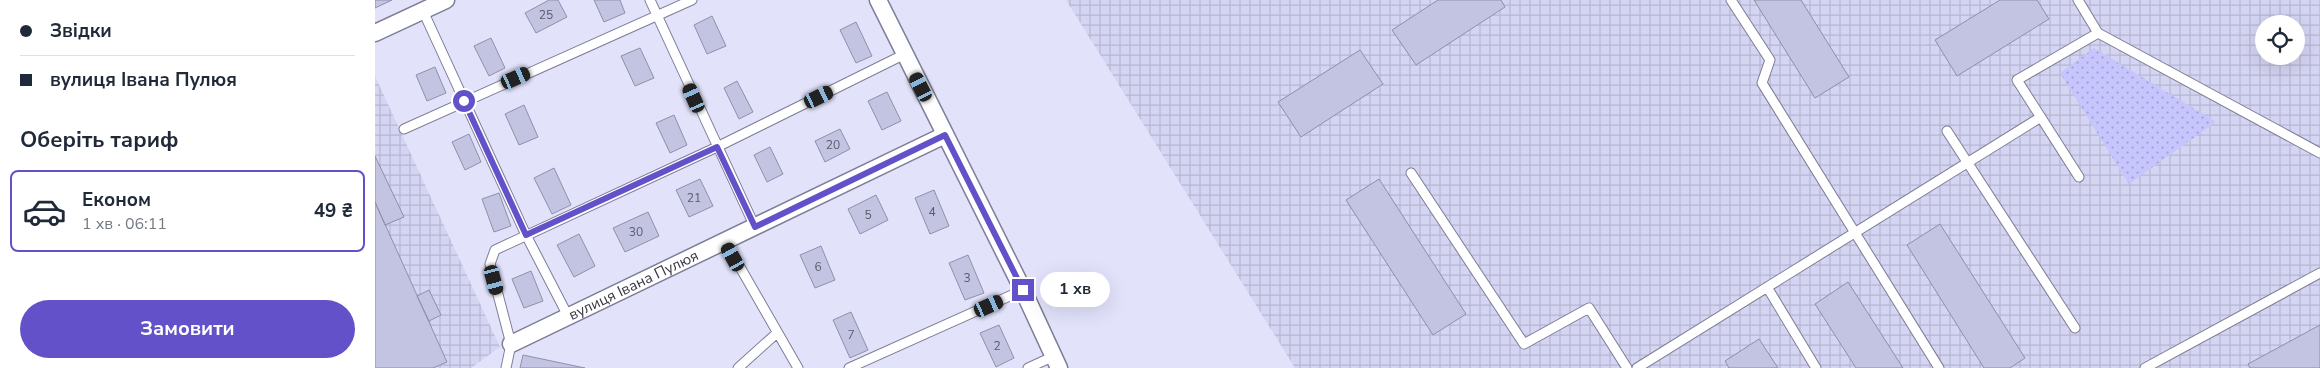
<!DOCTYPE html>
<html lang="uk">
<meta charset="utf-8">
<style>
body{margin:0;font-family:"Nunito Sans",sans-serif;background:#f6f6f7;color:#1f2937;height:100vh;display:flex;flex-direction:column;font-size:19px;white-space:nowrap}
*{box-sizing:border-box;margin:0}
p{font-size:16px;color:#747a83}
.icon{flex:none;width:28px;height:28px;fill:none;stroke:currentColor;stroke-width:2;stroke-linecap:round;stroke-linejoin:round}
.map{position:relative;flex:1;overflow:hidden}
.details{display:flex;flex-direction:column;background:#fff;width:375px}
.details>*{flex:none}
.banner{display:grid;align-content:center;height:110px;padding:0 20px;background:#fff}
.buttons{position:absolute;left:1880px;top:15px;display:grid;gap:10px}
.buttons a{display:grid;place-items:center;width:50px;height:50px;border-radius:50%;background:#fff;box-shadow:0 5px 20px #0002;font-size:25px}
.end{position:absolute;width:22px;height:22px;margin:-11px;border:6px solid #6351ca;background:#fff;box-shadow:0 0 0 2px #fff}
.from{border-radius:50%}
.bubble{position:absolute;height:35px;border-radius:18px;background:#fff;box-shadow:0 5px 20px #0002;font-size:16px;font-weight:700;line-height:35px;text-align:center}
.car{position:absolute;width:15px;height:30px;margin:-15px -8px;border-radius:6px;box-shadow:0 0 4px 1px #0007;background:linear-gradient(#222 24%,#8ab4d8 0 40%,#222 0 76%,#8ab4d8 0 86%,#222 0)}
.banner b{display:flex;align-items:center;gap:18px;height:48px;font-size:19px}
.banner b+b{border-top:1px solid #e0e1e3}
.banner i{width:12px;height:12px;background:#1f2937}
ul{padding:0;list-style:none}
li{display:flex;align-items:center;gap:15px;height:82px;margin:0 10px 8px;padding:0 10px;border:2px solid transparent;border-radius:8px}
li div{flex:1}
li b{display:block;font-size:19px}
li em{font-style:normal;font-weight:700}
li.on{border-color:#6351ca}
li>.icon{width:45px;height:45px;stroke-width:1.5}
h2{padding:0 20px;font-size:22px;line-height:60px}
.cta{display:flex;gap:10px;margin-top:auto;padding:10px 20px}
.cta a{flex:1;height:58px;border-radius:30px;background:#6351ca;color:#fff;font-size:20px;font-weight:700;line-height:58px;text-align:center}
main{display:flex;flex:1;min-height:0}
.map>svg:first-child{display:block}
</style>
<main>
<section class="details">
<div class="banner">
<b><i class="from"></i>Звідки</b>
<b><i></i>вулиця Івана Пулюя</b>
</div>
<h2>Оберіть тариф</h2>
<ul>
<li class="on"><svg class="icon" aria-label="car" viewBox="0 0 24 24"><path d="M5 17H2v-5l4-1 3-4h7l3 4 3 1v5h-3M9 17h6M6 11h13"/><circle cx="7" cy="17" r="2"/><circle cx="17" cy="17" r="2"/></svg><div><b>Економ</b><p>1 хв · 06:11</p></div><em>49 ₴</em></li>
</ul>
<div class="cta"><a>Замовити</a></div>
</section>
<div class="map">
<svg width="1945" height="368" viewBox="0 0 1945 368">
<defs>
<pattern id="industrial-grid" width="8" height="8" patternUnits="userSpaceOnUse" patternTransform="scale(1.25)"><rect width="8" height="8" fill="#d4d4f3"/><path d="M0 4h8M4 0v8" fill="none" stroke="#b7b7d2"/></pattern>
<pattern id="grass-dots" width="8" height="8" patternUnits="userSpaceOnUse" patternTransform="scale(1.25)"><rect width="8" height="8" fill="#c6c5fd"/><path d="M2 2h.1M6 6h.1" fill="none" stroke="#a2a1ce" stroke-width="1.8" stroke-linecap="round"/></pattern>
</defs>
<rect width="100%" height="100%" fill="#e2e3fb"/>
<path fill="url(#industrial-grid)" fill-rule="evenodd" d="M691,0H1945V368H920ZM1889,24H1921V56H1889Z
M0,76L125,347L96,368H0Z"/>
<path fill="url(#grass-dots)" d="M1719,48L1841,122L1754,184L1685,73Z"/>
<path fill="#c3c4e2" stroke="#8f8fab" d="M0,0H17L0,8Z
M174,0H183L192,17L161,33L150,13Z
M219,0H245L250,13L229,22Z
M1063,0H1126L1130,7L1041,65L1017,30Z
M1379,0H1426L1474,77L1440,98Z
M1625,0H1662L1674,19L1582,76L1560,40Z
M337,16L351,46L332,54L319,25Z
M481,22L497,56L481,63L465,30Z
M116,38L130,68L114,76L99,46Z
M265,48L279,78L260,86L246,56Z
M985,50L1008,84L926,137L903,102Z
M60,67L71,93L52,101L41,75Z
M362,81L378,112L364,119L349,88Z
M512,92L526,121L507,130L493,101Z
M149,105L163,137L144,145L130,114Z
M299,115L312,145L295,153L281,123Z
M465,129L475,149L450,162L440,141Z
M94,134L106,162L90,170L77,142Z
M395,147L408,174L392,182L379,155Z
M0,156L29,217L10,225L0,202Z
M179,168L196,205L177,214L159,178Z
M325,179L338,206L314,217L301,190Z
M1004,179L1091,314L1058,335L971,200Z
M559,190L574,226L555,234L540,198Z
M124,193L136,226L119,232L107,199Z
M501,195L513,220L485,234L473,209Z
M0,202L72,362L58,368H0Z
M273,212L284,236L250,252L238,228Z
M1565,224L1650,358L1635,368H1609L1532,245Z
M204,234L220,266L199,277L182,245Z
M446,246L460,280L440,288L425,255Z
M593,255L609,293L590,300L574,263Z
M156,271L168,301L149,308L137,279Z
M1473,282L1528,368H1481L1440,304Z
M54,290L66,315L54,321L42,296Z
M476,312L493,350L475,358L458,320Z
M624,325L639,358L621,367L605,333Z
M1945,325V368H1875L1873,364Z
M1384,339L1403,368H1354L1350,361Z
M148,355L210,368H145Z"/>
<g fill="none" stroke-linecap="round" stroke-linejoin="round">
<defs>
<path id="lane" d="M275,0L380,227
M1356,0L1395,60L1387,83L1564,368
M1703,0L1723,33L1945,153
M48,11L151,235L193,316
M29,129L317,0
M1572,131L1700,328
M1036,173L1149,344L1214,308L1252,368
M1704,177L1642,80L1723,33
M350,241L423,368
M1392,287L1441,368
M131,368L136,344L115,264L120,250L342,147L530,54
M363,368L402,333
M474,368L648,290
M653,368L677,357
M1262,368L1666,117
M1770,368L1945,273"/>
<g id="street">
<path d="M503,0L648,290L684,368"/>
<path d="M0,33L71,0"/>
<path id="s1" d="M136,344L570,135"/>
</g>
</defs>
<use href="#lane" stroke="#7d7d98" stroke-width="11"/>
<use href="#street" stroke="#7d7d98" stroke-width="19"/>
<use href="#lane" stroke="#fff" stroke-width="9"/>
<use href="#street" stroke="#fff" stroke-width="16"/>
</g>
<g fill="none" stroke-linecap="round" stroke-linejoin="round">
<path stroke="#6351ca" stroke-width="6" d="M89,101L151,235L342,147L380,227L570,135L648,290"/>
</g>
<g text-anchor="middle" stroke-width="5" stroke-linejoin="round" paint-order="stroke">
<g font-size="12" fill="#5a5a6b">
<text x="171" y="19">25</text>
<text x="458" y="149">20</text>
<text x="319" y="202">21</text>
<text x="557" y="216">4</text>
<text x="493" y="219">5</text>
<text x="261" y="236">30</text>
<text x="443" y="271">6</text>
<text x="592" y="282">3</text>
<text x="476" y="339">7</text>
<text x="622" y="350">2</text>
</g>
<g font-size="15" fill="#373743" stroke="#fff">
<text dy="5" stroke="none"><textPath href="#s1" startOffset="136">вулиця Івана Пулюя</textPath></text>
</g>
</g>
</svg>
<div class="buttons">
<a><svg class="icon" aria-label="locate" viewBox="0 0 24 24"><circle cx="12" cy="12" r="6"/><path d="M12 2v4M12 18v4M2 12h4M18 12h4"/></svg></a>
</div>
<i class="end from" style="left:89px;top:101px"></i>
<i class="end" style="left:648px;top:290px"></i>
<div class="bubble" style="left:665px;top:272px;width:70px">1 хв</div>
<i class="car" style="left:141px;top:78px;rotate:66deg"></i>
<i class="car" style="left:546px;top:87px;rotate:333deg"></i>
<i class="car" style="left:444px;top:97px;rotate:64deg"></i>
<i class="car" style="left:319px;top:98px;rotate:336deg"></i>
<i class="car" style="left:358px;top:257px;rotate:331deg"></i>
<i class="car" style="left:119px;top:280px;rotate:165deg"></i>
<i class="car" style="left:614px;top:306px;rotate:66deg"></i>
</div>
</main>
